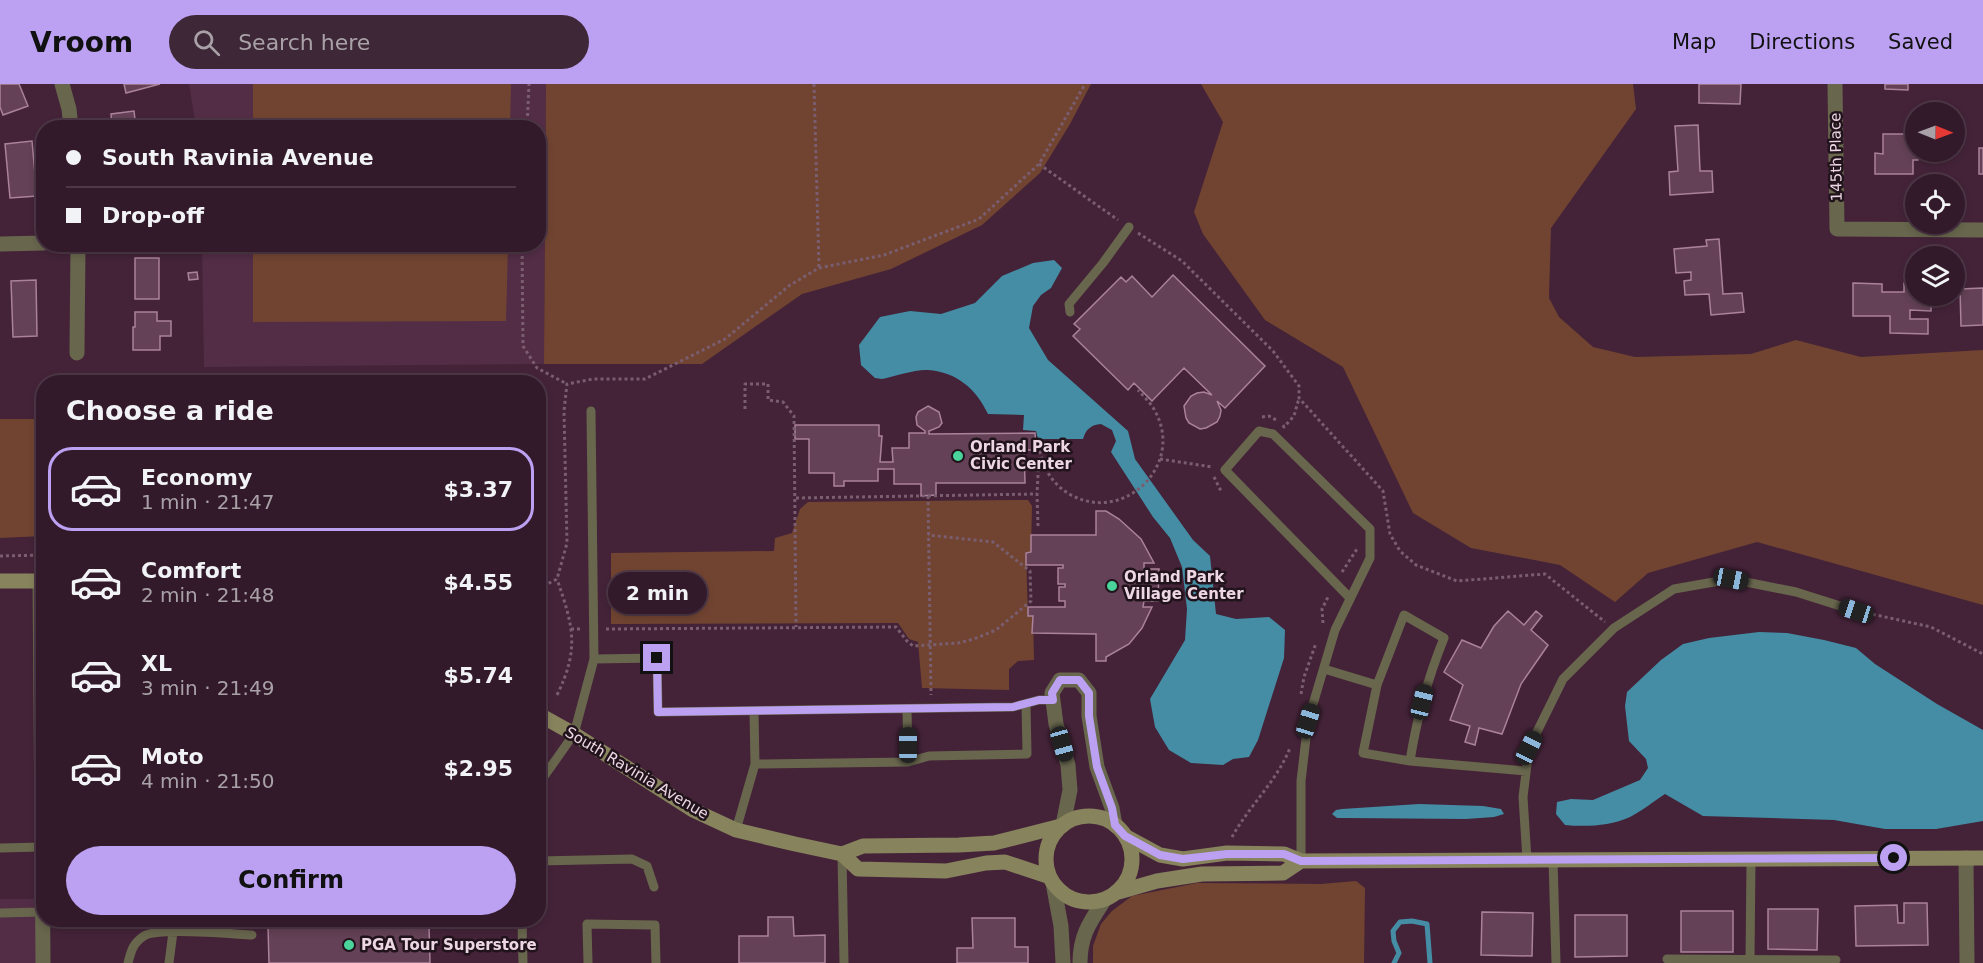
<!DOCTYPE html>
<meta charset="utf-8">
<style>
body{margin:0;font-family:"DejaVu Sans",sans-serif;background:#3e2736;color:#f1f3f6;height:100vh;display:flex;flex-direction:column;font-size:22px;white-space:nowrap}
*{box-sizing:border-box;margin:0}
p{font-size:20px;color:#a9a1a8}
.icon{flex:none;width:33px;height:33px;fill:none;stroke:currentColor;stroke-width:2;stroke-linecap:round;stroke-linejoin:round}
.map{position:relative;flex:1;overflow:hidden}
.sheet{position:absolute;left:36px;top:291px;width:510px;height:552px;display:flex;flex-direction:column;background:#331a2a;border-radius:24px;box-shadow:0 3px 9px #0003,0 0 0 2px #4e3847}
.sheet>*{flex:none}
.guide{position:absolute;left:36px;top:36px;width:510px;height:132px;border-radius:24px;box-shadow:0 3px 9px #0003,0 0 0 2px #4e3847;display:grid;align-content:center;height:132px;padding:0 30px;background:#331a2a}
.needle{width:39px;rotate:91deg}
.tools{position:absolute;left:1905px;top:18px;display:grid;gap:12px}
.tools a{display:grid;place-items:center;width:60px;height:60px;border-radius:50%;background:#331a2a;box-shadow:0 3px 9px #0003,0 0 0 2px #4e3847;font-size:30px}
.end{position:absolute;width:27px;height:27px;margin:-14px;border:8px solid #bca0f2;background:#111;box-shadow:0 0 0 3px #111}
.from{border-radius:50%}
.bubble{position:absolute;height:42px;border-radius:21px;background:#331a2a;box-shadow:0 3px 9px #0003,0 0 0 2px #4e3847;font-size:20px;font-weight:800;line-height:42px;text-align:center}
.car{position:absolute;width:18px;height:36px;margin:-18px -9px;border-radius:8px;box-shadow:0 0 4px 2px #0007;background:linear-gradient(#222 24%,#8ab4d8 0 40%,#222 0 76%,#8ab4d8 0 86%,#222 0)}
.guide b{display:flex;align-items:center;gap:21px;height:57px;font-size:22px}
.guide b+b{border-top:2px solid #4e3847}
.guide i{width:15px;height:15px;background:#f1f3f6}
ul{padding:0;list-style:none}
li{display:flex;align-items:center;gap:18px;height:84px;margin:0 12px 9px;padding:0 18px;border:3px solid transparent;border-radius:24px}
li div{flex:1}
li b{display:block;font-size:22px}
li em{font-style:normal;font-weight:800}
li.on{border-color:#bca0f2}
li>.icon{width:54px;height:54px;stroke-width:1.5}
h2{padding:0 30px;font-size:27px;line-height:72px}
.primary-button{display:flex;gap:12px;margin-top:auto;padding:12px 30px}
.primary-button a{flex:1;height:69px;border-radius:36px;background:#bca0f2;color:#111;font-size:24px;font-weight:800;line-height:69px;text-align:center}
header{display:flex;align-items:center;gap:36px;box-sizing:border-box;height:84px;padding:0 30px;background:#bca0f2;color:#111}
header strong{font-size:28px}
nav{display:flex;gap:33px;margin-inline-start:auto;font-size:21px}
.search{width:420px;height:54px;background:#3e2736;display:flex;align-items:center;gap:15px;box-sizing:border-box;padding:0 21px;border-radius:33px;color:#a9a1a8;font-size:22px}
.map>svg:first-child{display:block}
</style>
<header>
<strong>Vroom</strong>
<div class="search"><svg class="icon" aria-label="search" viewBox="0 0 24 24"><circle cx="10" cy="10" r="6"/><path d="M15 15l6 6"/></svg>Search here</div>
<nav><a>Map</a><a>Directions</a><a>Saved</a></nav>
</header>
<div class="map">
<svg width="1983" height="879" viewBox="0 0 1983 879">
<rect width="100%" height="100%" fill="#442338"/>
<path fill="#532d46" d="M189,0H546L544,280L204,283L202,161L538,160V44L196,43Z
M0,815H39V879H0Z"/>
<path fill="#714431" d="M253,0H511L510,43H253Z
M546,0H1091L1070,40L1040,89L982,141L891,185L802,210L702,280H544Z
M1201,0H1633L1636,25L1551,144L1549,214L1559,233L1593,263L1635,273L1751,270L1796,256L1861,273L1983,266V521L1757,458L1648,489L1615,518L1560,481L1471,464L1413,429L1343,283L1265,236L1203,150L1194,128L1223,38Z
M253,161H508L506,237L253,238Z
M0,335H43V452L0,454Z
M1028,416L1032,422L1031,468L1026,469L1028,532H1033L1034,576L1018,577L1009,585V606L922,604L918,558L909,555L898,539L611,540V469L774,467L775,454L792,449L800,425L808,418Z
M1356,797L1365,804L1364,879H1093V862L1101,840L1112,827L1132,812L1197,799L1321,800Z"/>
<path fill="#448da5" d="M1054,176L1062,184L1051,204L1041,211L1033,222L1029,244L1048,276L1128,347L1135,375L1193,456L1210,472L1216,530L1236,535L1269,533L1285,546L1284,574L1258,656L1249,673L1233,675L1223,681L1191,679L1169,666L1155,643L1150,615L1185,556L1187,525L1182,483L1170,454L1153,433L1111,368L1116,357L1112,346L1101,340C1091,341 1086,345 1083,355H1038L1036,347L1023,346L1024,331L988,330C976,305 957,288 928,286C916,285 895,292 882,295L875,294L861,281L859,261L880,233L910,227L941,230L975,219L1002,192L1033,179Z
M1759,548L1787,549L1824,556L1856,564L1875,580L1937,620L1983,646V737L1936,745H1885L1834,736L1703,732L1665,710C1654,717 1642,727 1630,733C1610,742 1586,743 1565,741L1556,730L1557,718L1571,715L1593,716L1640,696L1648,684L1646,675L1629,657L1625,622L1627,608L1661,576L1683,560L1709,554Z
M1419,720L1483,722L1501,725L1504,730L1494,733L1466,735L1345,734H1337L1332,730L1336,726L1342,725Z"/>
<g fill="none" stroke-linecap="round" stroke-linejoin="round">
<path stroke="#448da5" stroke-width="5" d="M1394,879L1399,869L1394,857L1393,847L1400,838L1412,837L1427,840L1430,879"/>
</g>
<path fill="#644156" stroke="#aa829a" stroke-width="1.5" d="M0,0H19L28,22L3,31L0,23Z
M124,0H160L126,9Z
M1699,0H1741L1740,20L1699,19Z
M1885,0H1908V6L1885,5Z
M134,27L136,44H112L111,30Z
M1698,41L1700,87H1712L1713,108L1670,111L1669,88L1678,87L1675,42Z
M1883,50H1916V68H1918V76H1913V90H1875V69L1883,70Z
M32,57L37,112L10,114L5,60Z
M1979,64H1983V90H1979Z
M1719,155L1723,210L1742,209L1744,228L1711,231L1709,210L1685,211L1684,197L1691,196V188L1676,189L1674,165L1707,162L1706,156Z
M135,174H159V215H135Z
M197,188L198,195L189,196L188,189Z
M1173,191L1265,282L1225,324L1217,317L1221,326L1220,332L1217,338L1206,344L1200,345L1189,339L1186,334L1184,322L1191,312L1197,309L1204,308L1212,311L1184,284L1152,317L1134,299L1128,306L1073,252L1080,245L1074,240L1121,193L1126,198L1132,192L1152,213Z
M36,196L37,252L13,253L11,197Z
M1853,199L1882,200V208H1904V199H1916V212H1931V227L1910,226V235H1928V250L1890,249V232H1853Z
M1983,204V241L1961,242L1960,205Z
M135,228H157V237H171V252H160V266H133V243H135Z
M928,322L939,328L942,339L939,343L929,347V350L1035,349L1036,366H1024L1025,399H936V411L921,412V400H894V385H878V397H844V402H834V389H809V355H795V341H879V352H882L880,378H893L892,364H909V349H925V347L917,341L916,333L918,328Z
M1096,427H1106L1119,435L1141,455L1154,479H1144V485H1159L1158,517H1144L1143,523H1152L1142,544L1129,560L1106,573V577H1096V550L1032,549L1033,532H1028V523H1065V517H1059V503H1065V500H1058V484H1063V481H1026V469L1031,468V451H1096Z
M1508,527L1524,541L1536,527L1542,532L1531,546L1548,561L1521,600L1502,650L1479,644L1475,661L1465,658L1470,642L1450,636L1463,601L1444,588L1462,556L1481,564L1494,542Z
M1904,819H1927L1928,861L1856,862L1855,822L1897,821L1898,839H1904Z
M1768,825H1818L1817,866L1768,865Z
M1681,827H1733V868H1681Z
M1482,828L1533,829L1532,872L1481,871Z
M1575,831H1627V872L1575,873Z
M768,833H793L794,852L825,851V879H739V852H768Z
M972,834H1015V863H1028V879H957V864H973Z
M429,841L430,879H269L268,842Z"/>
<g fill="none" stroke-linecap="round" stroke-linejoin="round">
<path stroke="#7a5d6f" stroke-width="3" stroke-dasharray="3 3" stroke-linecap="butt" d="M814,0L819,184
M527,44L529,0
M1039,80L1118,136
M1138,149L1182,177L1273,267L1299,302V314L1383,407L1390,450L1400,467L1416,481L1457,497L1545,490L1605,538
M522,160L523,262L537,284L567,300
M745,325V300H768V316L783,318L794,332L796,543
M1262,333L1269,332L1278,337
M1283,341L1284,343L1294,332L1299,314
M1038,355C1040,378 1049,399 1071,411C1124,440 1185,381 1155,327C1151,319 1144,313 1138,306
M1160,375L1212,383
M1214,393L1221,407
M928,412L931,611
M796,414L1037,410
M1038,442L1037,410L1039,373
M0,472L44,471
M1342,488L1357,465
M538,505L557,495L567,459L564,327L567,300L593,295H645L725,255L790,201L819,184L884,171L979,135L1039,80L1085,0
M1867,529L1931,543L1983,570
M1323,539L1322,525L1329,511
M571,545H581
M606,545L896,543L907,557L913,562L958,559L974,555L996,546L1031,517L1030,487L993,458L928,451
M1301,610L1304,593L1316,559
M557,611C580,564 573,542 557,495
M1232,753C1249,722 1277,697 1290,664"/>
<path stroke="#68664d" stroke-width="9" d="M1070,228L1069,220L1103,179L1129,143
M594,575L657,574L658,628L1013,623L1039,616H1053
M1324,585L1377,601L1404,531L1444,554C1427,596 1417,632 1410,677L1526,687
M1377,601L1363,669L1410,677
M907,625L908,678L929,672L1027,670L1026,620
M754,627L755,680L908,678
M538,701L574,650L594,575L591,327
M736,746L755,680
M0,764L42,763
M842,770L844,879
M1527,776L1523,713L1529,664L1563,595L1614,544L1674,505L1731,495L1796,508L1856,527
M1553,776L1556,879
M538,777L632,775L647,782L654,803
M1301,777V697L1308,637L1335,546L1370,474V445L1273,350L1259,347L1225,386L1350,514
M0,829L42,828
M522,836L523,879
M1667,875L1836,876
M1750,876L1751,775
M128,879C131,867 133,859 144,852C158,843 232,850 252,851
M169,879L173,848
M588,879L587,840L655,841L656,879"/>
<path stroke="#68664d" stroke-width="15" d="M62,0L69,25L71,44
M1835,0L1837,145L1983,146
M0,160L44,159
M77,269L78,160
M40,497L43,879
M1063,741L1070,706L1068,681L1056,640L1052,609L1060,596H1079L1089,609V632L1097,683L1112,724L1115,741
M1966,774L1967,879
M1053,799L1061,842L1063,879
M1080,879C1080,851 1090,838 1105,815"/>
<path stroke="#87835c" stroke-width="15" d="M0,497H44
M538,630L574,650L693,726L736,746L795,760L842,770L863,762L959,761L994,759L1061,742
M1046 775a43 43 0 1 1 86 0a43 43 0 1 1-86 0Z
M1125,752L1160,771L1183,775L1227,769L1284,770L1301,777L1983,774
M842,770L858,785L946,787L986,779L1005,778L1050,793
M1115,809L1157,797L1202,790L1283,789L1301,777"/>
</g>
<g fill="none" stroke-linecap="round" stroke-linejoin="round">
<path stroke="#bca0f2" stroke-width="8" d="M657,574L658,628L1013,623L1039,616H1053L1052,609L1060,596H1079L1089,609V632L1097,683L1112,724L1115,741L1125,752L1160,771L1183,775L1227,770H1284L1301,777L1894,774"/>
</g>
<g fill="#4ad49c" stroke="#21131c" stroke-width="2">
<circle cx="958" cy="372" r="6"/>
<circle cx="1112" cy="502" r="6"/>
<circle cx="349" cy="861" r="6"/>
</g>
<g text-anchor="middle" stroke-width="5" stroke-linejoin="round" paint-order="stroke">
<g font-size="15" fill="#edd7e4" stroke="#21131c">
<text transform="translate(1836 73) rotate(-91)" y="5">145th Place</text>
<text transform="translate(637 689) rotate(31)" y="5">South Ravinia Avenue</text>
</g>
<g font-size="15" font-weight="bold" fill="#edd7e4" stroke="#21131c" text-anchor="start">
<text x="970" y="368">Orland Park<tspan x="970" dy="17">Civic Center</tspan></text>
<text x="1124" y="498">Orland Park<tspan x="1124" dy="17">Village Center</tspan></text>
<text x="361" y="866">PGA Tour Superstore</text>
</g>
</g>
</svg>
<div class="tools">
<a><svg class="needle" viewBox="-14 -14 28 28"><path d="M0-13l5 13h-10z" fill="#e53935"/><path d="M0 13l5-13h-10z" fill="#a9a1a8"/></svg></a>
<a><svg class="icon" aria-label="locate" viewBox="0 0 24 24"><circle cx="12" cy="12" r="6"/><path d="M12 2v4M12 18v4M2 12h4M18 12h4"/></svg></a>
<a><svg class="icon" aria-label="layers" viewBox="0 0 24 24"><path d="M12 4l9 5-9 5-9-5zM3 14l9 5 9-5"/></svg></a>
</div>
<i class="end from" style="left:1894px;top:774px"></i>
<i class="end" style="left:657px;top:574px"></i>
<div class="bubble" style="left:608px;top:488px;width:99px">2 min</div>
<i class="car" style="left:1731px;top:495px;rotate:101deg"></i>
<i class="car" style="left:1856px;top:527px;rotate:288deg"></i>
<i class="car" style="left:1422px;top:618px;rotate:14deg"></i>
<i class="car" style="left:1308px;top:637px;rotate:17deg"></i>
<i class="car" style="left:1062px;top:660px;rotate:164deg"></i>
<i class="car" style="left:908px;top:661px;rotate:0deg"></i>
<i class="car" style="left:1529px;top:664px;rotate:26deg"></i>
<div class="guide">
<b><i class="from"></i>South Ravinia Avenue</b>
<b><i></i>Drop-off</b>
</div>
<section class="sheet">
<h2>Choose a ride</h2>
<ul>
<li class="on"><svg class="icon" aria-label="car" viewBox="0 0 24 24"><path d="M5 17H2v-5l4-1 3-4h7l3 4 3 1v5h-3M9 17h6M6 11h13"/><circle cx="7" cy="17" r="2"/><circle cx="17" cy="17" r="2"/></svg><div><b>Economy</b><p>1 min · 21:47</p></div><em>$3.37</em></li>
<li><svg class="icon" aria-label="car" viewBox="0 0 24 24"><path d="M5 17H2v-5l4-1 3-4h7l3 4 3 1v5h-3M9 17h6M6 11h13"/><circle cx="7" cy="17" r="2"/><circle cx="17" cy="17" r="2"/></svg><div><b>Comfort</b><p>2 min · 21:48</p></div><em>$4.55</em></li>
<li><svg class="icon" aria-label="car" viewBox="0 0 24 24"><path d="M5 17H2v-5l4-1 3-4h7l3 4 3 1v5h-3M9 17h6M6 11h13"/><circle cx="7" cy="17" r="2"/><circle cx="17" cy="17" r="2"/></svg><div><b>XL</b><p>3 min · 21:49</p></div><em>$5.74</em></li>
<li><svg class="icon" aria-label="car" viewBox="0 0 24 24"><path d="M5 17H2v-5l4-1 3-4h7l3 4 3 1v5h-3M9 17h6M6 11h13"/><circle cx="7" cy="17" r="2"/><circle cx="17" cy="17" r="2"/></svg><div><b>Moto</b><p>4 min · 21:50</p></div><em>$2.95</em></li>
</ul>
<div class="primary-button"><a>Confirm</a></div>
</section>
</div>
